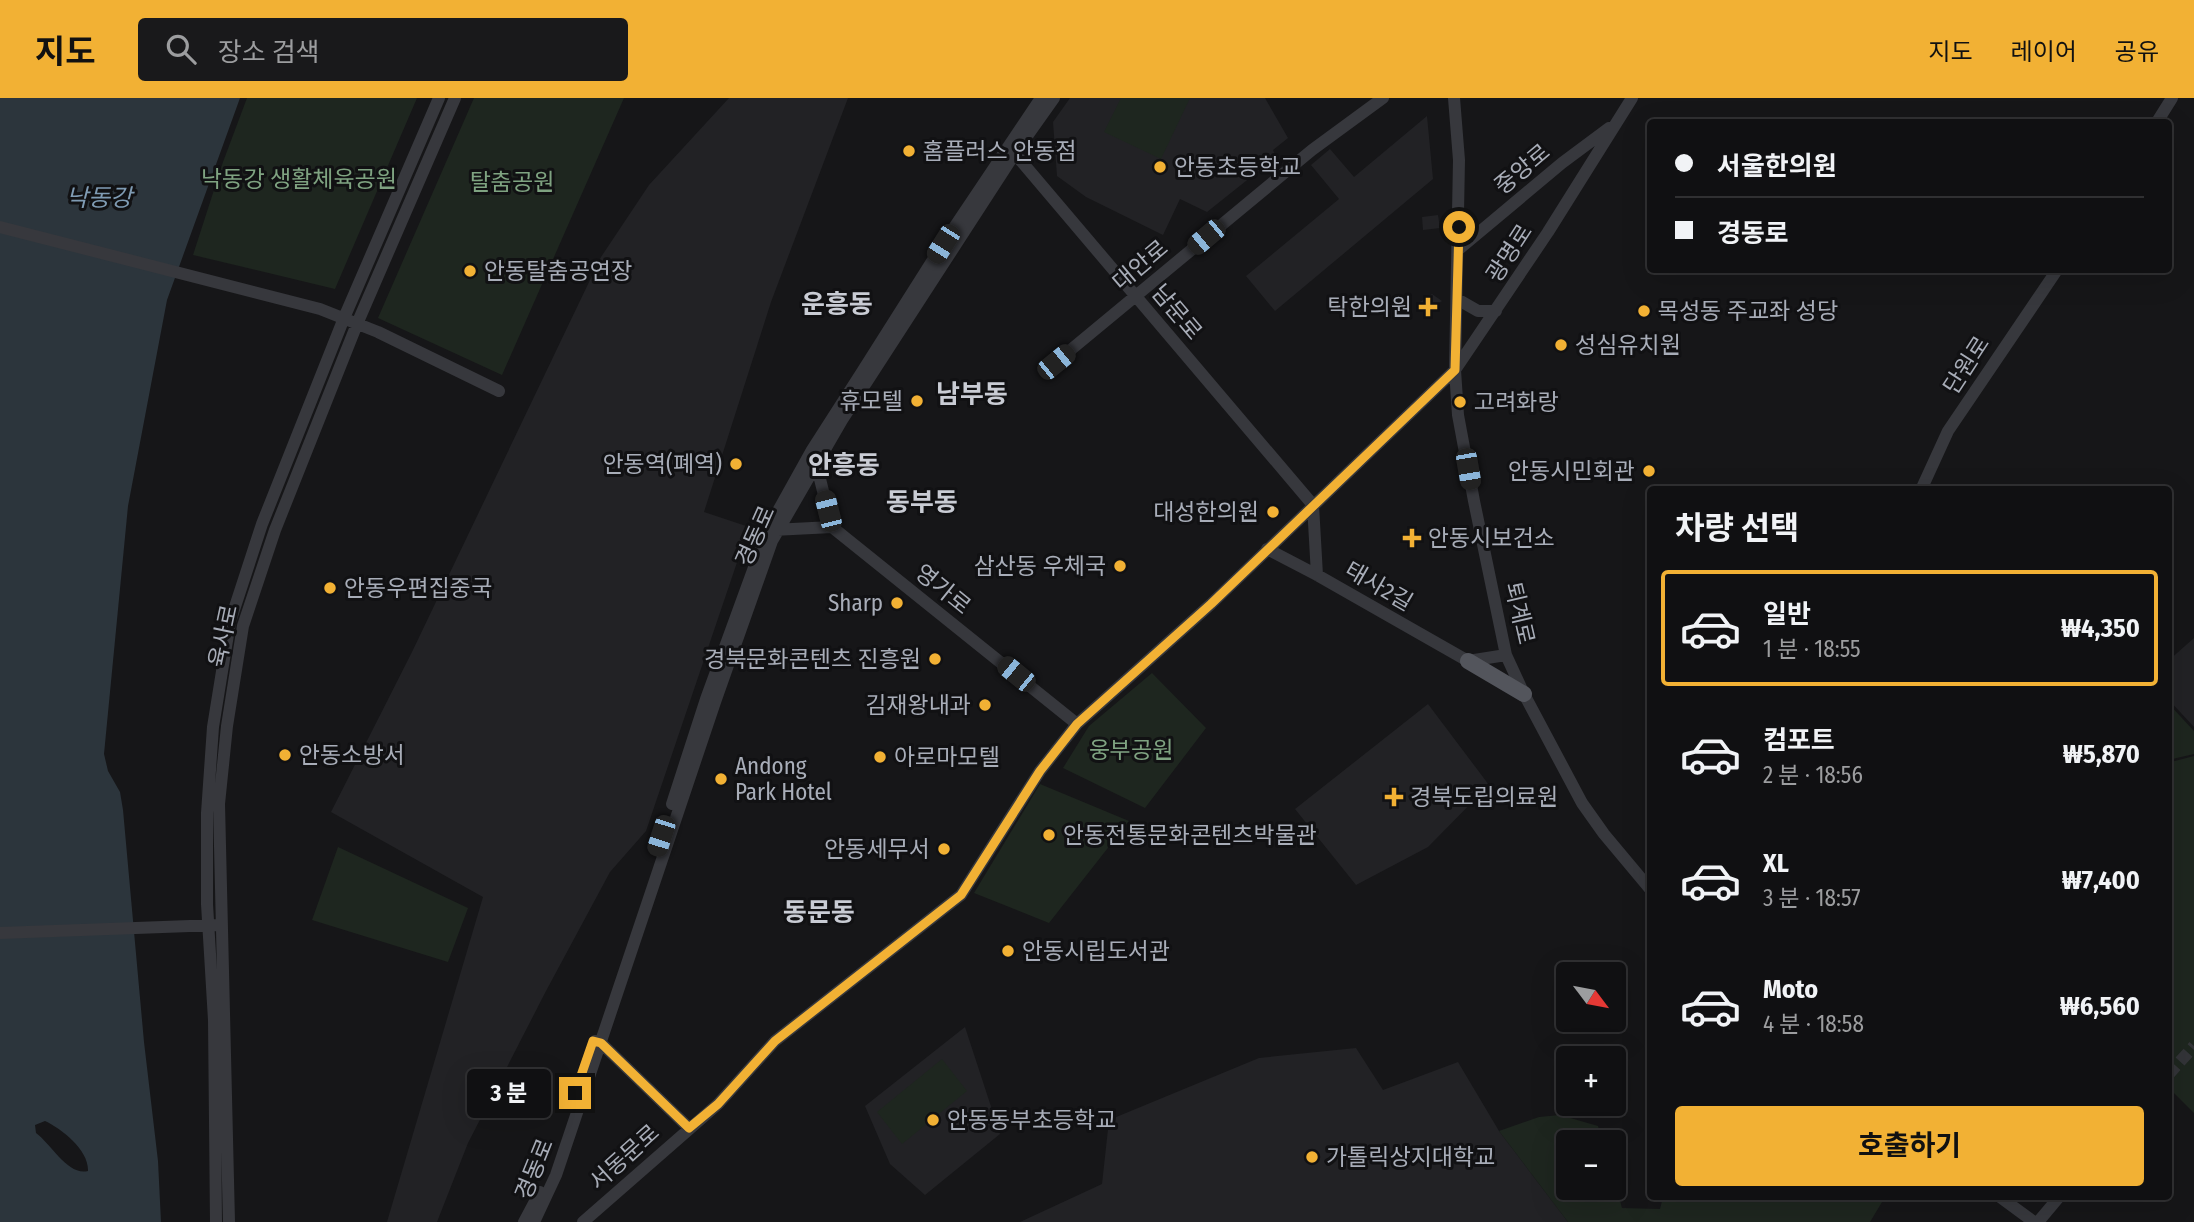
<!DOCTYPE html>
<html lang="ko">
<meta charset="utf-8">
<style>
body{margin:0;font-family:"Fira Sans Condensed","Noto Sans KR",sans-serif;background:#19191b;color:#f1f3f6;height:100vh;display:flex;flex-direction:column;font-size:26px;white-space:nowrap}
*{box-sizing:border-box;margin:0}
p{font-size:23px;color:#9c9d9f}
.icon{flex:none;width:38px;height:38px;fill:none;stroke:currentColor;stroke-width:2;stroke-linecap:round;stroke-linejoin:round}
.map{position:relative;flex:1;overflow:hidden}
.details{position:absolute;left:1647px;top:388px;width:525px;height:714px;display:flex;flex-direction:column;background:#101012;border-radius:7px;box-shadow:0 7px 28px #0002,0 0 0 2px #303032}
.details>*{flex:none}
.top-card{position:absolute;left:1647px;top:21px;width:525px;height:154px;border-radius:7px;box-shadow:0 7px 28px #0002,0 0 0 2px #303032;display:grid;align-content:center;height:154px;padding:0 28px;background:#101012}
.needle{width:46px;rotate:122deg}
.fabs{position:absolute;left:1556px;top:864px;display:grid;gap:14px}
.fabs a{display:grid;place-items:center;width:70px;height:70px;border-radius:7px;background:#101012;box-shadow:0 7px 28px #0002,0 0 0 2px #303032;font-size:35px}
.end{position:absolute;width:32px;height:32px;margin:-16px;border:9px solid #f2b134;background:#111;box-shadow:0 0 0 4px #111}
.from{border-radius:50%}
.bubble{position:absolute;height:49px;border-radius:7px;background:#101012;box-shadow:0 7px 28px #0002,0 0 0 2px #303032;font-size:23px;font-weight:700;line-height:49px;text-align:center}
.car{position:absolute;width:21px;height:42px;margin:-21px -10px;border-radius:9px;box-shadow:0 0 5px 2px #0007;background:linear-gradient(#222 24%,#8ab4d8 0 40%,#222 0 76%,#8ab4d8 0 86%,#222 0)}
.top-card b{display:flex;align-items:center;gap:24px;height:66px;font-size:26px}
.top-card b+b{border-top:2px solid #303032}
.top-card i{width:18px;height:18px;background:#f1f3f6}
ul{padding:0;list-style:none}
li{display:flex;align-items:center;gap:21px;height:116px;margin:0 14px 10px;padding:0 14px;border:4px solid transparent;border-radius:7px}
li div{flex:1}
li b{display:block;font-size:26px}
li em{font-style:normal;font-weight:700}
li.on{border-color:#f2b134}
li>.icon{width:63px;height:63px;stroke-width:1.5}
h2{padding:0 28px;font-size:32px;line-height:84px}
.cta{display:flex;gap:14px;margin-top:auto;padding:14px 28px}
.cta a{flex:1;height:80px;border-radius:7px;background:#f2b134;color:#111;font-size:28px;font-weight:700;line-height:80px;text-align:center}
header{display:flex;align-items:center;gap:42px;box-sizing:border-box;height:98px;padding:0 35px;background:#f2b134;color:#111}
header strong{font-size:33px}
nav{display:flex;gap:38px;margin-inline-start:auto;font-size:24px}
.search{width:490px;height:63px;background:#19191b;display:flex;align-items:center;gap:18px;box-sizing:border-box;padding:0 24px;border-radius:7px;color:#9c9d9f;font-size:26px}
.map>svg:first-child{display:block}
</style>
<header>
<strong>지도</strong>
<div class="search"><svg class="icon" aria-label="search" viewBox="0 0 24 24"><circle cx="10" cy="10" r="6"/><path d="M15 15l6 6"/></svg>장소 검색</div>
<nav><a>지도</a><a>레이어</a><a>공유</a></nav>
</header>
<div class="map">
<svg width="2194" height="1124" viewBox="0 0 2194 1124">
<rect width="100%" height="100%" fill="#161618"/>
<path fill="#222225" d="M729,0H848L771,204L704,414L749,429L646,733L610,774L546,893L468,1045L437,1124H387L483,799L331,714L412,554L601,159L649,87Z
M1070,0H1265L1288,40L1273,52L1276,59L1207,114L1180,101L1163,137L1086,99L1057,78L1053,24Z
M1427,18L1433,81L1275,213L1246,178L1339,101L1311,67L1330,51L1354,79Z
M1438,117L1440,130L1423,132L1422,119Z
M1432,196L1442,203L1426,215L1420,204Z
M2194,540V629L2168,601V563Z
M1428,606L1489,687L1428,749L1356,787L1295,711Z
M965,929L1000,1036L925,1097L890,1066L865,1008Z
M1356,950L1383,992L1458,964L1499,1033L1568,1124H1020L1102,1086L1109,1022L1259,960Z"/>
<path fill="#1e261f" d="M247,0H417L335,191L193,157L223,64Z
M474,0H624L502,277L378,220Z
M1121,0H1190L1161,61L1104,34Z
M1152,575L1206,630L1145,710L1063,670L1089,628Z
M2168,605L2194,633V656L2168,662Z
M2194,658V1015L2168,989V679L2171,664Z
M1040,686L1129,723L1049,825L974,795Z
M338,749L468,810L448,864L312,822Z
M942,961L967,993L902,1046L877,1014Z
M1560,1017L1598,1028L1603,1045H1568V1090H1614V1080L1622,1110L1660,1111L1663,1099H1885L1870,1124H1568L1499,1033L1539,1019Z"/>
<path fill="#2c353c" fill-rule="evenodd" d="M0,0H240L167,202L128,408L104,656L108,673L120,694L123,712L144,944L158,1063L161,1124H0ZM45,1023C62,1031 89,1052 88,1073C68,1078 52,1047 36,1035L35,1027Z"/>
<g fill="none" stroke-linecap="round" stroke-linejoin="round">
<path stroke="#333438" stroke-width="12" stroke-dasharray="12 6" stroke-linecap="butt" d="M2168,977L2194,948"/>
<path stroke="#37383d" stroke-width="12" d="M1454,0L1459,62L1455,272L1458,317L1474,403L1506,557L1524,596L1582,705L1604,736L1650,791
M2157,24L2172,0
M1010,50L1313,407
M0,129L320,211L378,234L499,293
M1458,152L1562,65L1609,30
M1457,201L1478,213H1496
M1056,264L1312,52L1383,0
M816,365L832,429
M1921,392L1948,333L2057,172
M1313,407L1317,477
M773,432L832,429L1077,626
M1267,451L1317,477L1468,563L1506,557
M672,706L706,601L768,431L812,352L862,274L943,146L1041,0
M0,835L217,827
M595,943L601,945L689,1030
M2000,1099L2034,1124
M216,1124L214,922L207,806V715L213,629L230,524L262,426L344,220L439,0
M229,1124L219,706L227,628L243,528L275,432L357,226L455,0
M524,1124L540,1094
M534,1124L556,1077L715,604L772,443L842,322L1015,55L1054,0
M583,1124L718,1006L775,943L961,797L1040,673L1077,626L1211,506L1455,272L1548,134L1632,0
M2038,1124L2059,1099"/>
<path stroke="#53555c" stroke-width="16" d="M1468,563L1524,596"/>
</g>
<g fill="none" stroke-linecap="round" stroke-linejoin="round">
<path stroke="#f2b134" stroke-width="9" d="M575,995L593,943L601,945L689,1030L718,1006L775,943L961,797L1040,673L1077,626L1211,506L1455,272L1459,129"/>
</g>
<g fill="#f2b134" stroke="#111113" stroke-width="2.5">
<circle cx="909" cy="53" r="7"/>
<circle cx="1160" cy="69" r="7"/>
<circle cx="470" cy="173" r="7"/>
<path d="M1424.5 198.5h7v7h7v7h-7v7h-7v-7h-7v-7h7z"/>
<circle cx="1644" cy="213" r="7"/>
<circle cx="1561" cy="247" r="7"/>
<circle cx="917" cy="303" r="7"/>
<circle cx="1460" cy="304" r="7"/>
<circle cx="736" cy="366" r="7"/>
<circle cx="1649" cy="373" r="7"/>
<circle cx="1273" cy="414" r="7"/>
<path d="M1408.5 429.5h7v7h7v7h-7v7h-7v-7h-7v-7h7z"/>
<circle cx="1120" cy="468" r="7"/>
<circle cx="330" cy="490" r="7"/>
<circle cx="897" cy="505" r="7"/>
<circle cx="935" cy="561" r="7"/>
<circle cx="985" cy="607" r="7"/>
<circle cx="285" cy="657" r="7"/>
<circle cx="880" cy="659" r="7"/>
<circle cx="721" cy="681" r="7"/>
<path d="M1390.5 688.5h7v7h7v7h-7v7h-7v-7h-7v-7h7z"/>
<circle cx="1049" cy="737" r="7"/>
<circle cx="944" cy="751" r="7"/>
<circle cx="1008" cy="853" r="7"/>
<circle cx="933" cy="1022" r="7"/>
<circle cx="1312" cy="1059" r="7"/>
</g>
<g text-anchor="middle" stroke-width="6" stroke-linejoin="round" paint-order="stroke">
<g font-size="23" fill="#a8adb8" stroke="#111113" text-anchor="start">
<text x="923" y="61">홈플러스 안동점</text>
<text x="1174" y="77">안동초등학교</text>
<text x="484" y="181">안동탈춤공연장</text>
<text x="1412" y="217" text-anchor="end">탁한의원</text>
<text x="1658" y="221">목성동 주교좌 성당</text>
<text x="1575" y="255">성심유치원</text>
<text x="903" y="311" text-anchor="end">휴모텔</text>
<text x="1474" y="312">고려화랑</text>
<text x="722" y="374" text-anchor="end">안동역(폐역)</text>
<text x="1635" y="381" text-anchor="end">안동시민회관</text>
<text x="1259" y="422" text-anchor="end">대성한의원</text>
<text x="1428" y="448">안동시보건소</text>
<text x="1106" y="476" text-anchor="end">삼산동 우체국</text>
<text x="344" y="498">안동우편집중국</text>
<text x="883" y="513" text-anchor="end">Sharp</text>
<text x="921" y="569" text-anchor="end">경북문화콘텐츠 진흥원</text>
<text x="971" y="615" text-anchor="end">김재왕내과</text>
<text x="299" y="665">안동소방서</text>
<text x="894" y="667">아로마모텔</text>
<text x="735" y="676">Andong<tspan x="735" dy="26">Park Hotel</tspan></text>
<text x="1410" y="707">경북도립의료원</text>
<text x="1063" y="745">안동전통문화콘텐츠박물관</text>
<text x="930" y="759" text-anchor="end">안동세무서</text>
<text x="1022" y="861">안동시립도서관</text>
<text x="947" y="1030">안동동부초등학교</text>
<text x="1326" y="1067">가톨릭상지대학교</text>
</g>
<g font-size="23" fill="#a8adb8" stroke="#111113">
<text transform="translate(1522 71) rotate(-40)" y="8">중앙로</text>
<text transform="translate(1509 155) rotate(-57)" y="8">광명로</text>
<text transform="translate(1140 167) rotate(-40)" y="8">대안로</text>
<text transform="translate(1177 214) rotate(50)" y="8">남문로</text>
<text transform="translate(1966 267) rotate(-57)" y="8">단원로</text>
<text transform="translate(755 438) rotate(-66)" y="8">경동로</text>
<text transform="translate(1379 488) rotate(30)" y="8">태사2길</text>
<text transform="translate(943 491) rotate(39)" y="8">영가로</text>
<text transform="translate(1520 515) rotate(77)" y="8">퇴계로</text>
<text transform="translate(223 538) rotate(-78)" y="8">육사로</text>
<text transform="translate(624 1059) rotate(-42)" y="8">서동문로</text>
<text transform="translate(534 1071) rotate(-68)" y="8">경동로</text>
</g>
<g font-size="23" fill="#7fa381" stroke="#111113">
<text x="299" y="89">낙동강 생활체육공원</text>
<text x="512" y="92">탈춤공원</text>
<text x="1131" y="660">웅부공원</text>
</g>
<g font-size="24" font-style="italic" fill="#7f9bb3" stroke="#111113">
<text x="99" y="108">낙동강</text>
</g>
<g font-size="26" font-weight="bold" fill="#c9ccd4" stroke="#111113">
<text x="837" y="215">운흥동</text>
<text x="972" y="305">남부동</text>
<text x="844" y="376">안흥동</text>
<text x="922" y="413">동부동</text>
<text x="819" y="823">동문동</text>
</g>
</g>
</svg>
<div class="fabs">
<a><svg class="needle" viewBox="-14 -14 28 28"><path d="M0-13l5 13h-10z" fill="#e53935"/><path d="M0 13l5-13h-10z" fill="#9c9d9f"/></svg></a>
<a>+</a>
<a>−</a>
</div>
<i class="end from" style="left:1459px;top:129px"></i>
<i class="end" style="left:575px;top:995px"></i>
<div class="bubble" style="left:467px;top:971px;width:84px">3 분</div>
<i class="car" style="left:1206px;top:139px;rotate:230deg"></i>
<i class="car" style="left:943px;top:146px;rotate:212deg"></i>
<i class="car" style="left:1056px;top:264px;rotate:51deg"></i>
<i class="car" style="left:1468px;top:371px;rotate:170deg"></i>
<i class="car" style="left:828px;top:413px;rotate:346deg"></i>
<i class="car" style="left:1016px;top:576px;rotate:309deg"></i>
<i class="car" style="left:661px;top:738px;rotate:198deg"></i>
<div class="top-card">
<b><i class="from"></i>서울한의원</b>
<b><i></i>경동로</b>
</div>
<section class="details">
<h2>차량 선택</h2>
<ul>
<li class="on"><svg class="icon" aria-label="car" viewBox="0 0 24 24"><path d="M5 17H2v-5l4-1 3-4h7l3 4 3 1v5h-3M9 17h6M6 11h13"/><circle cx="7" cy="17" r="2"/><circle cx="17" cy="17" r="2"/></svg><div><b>일반</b><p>1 분 · 18:55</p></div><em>₩4,350</em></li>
<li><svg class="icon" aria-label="car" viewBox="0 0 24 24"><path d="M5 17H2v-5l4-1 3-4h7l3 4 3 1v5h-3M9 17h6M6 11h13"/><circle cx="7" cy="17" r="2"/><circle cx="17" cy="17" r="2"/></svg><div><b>컴포트</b><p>2 분 · 18:56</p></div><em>₩5,870</em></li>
<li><svg class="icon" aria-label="car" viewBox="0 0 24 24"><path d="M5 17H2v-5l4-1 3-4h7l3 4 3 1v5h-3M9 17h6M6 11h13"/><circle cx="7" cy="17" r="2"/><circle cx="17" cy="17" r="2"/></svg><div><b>XL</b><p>3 분 · 18:57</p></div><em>₩7,400</em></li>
<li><svg class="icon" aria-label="car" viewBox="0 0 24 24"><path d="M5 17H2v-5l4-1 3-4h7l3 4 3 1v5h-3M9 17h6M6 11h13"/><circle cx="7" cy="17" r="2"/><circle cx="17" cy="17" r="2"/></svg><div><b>Moto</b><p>4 분 · 18:58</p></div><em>₩6,560</em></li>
</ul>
<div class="cta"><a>호출하기</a></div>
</section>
</div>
